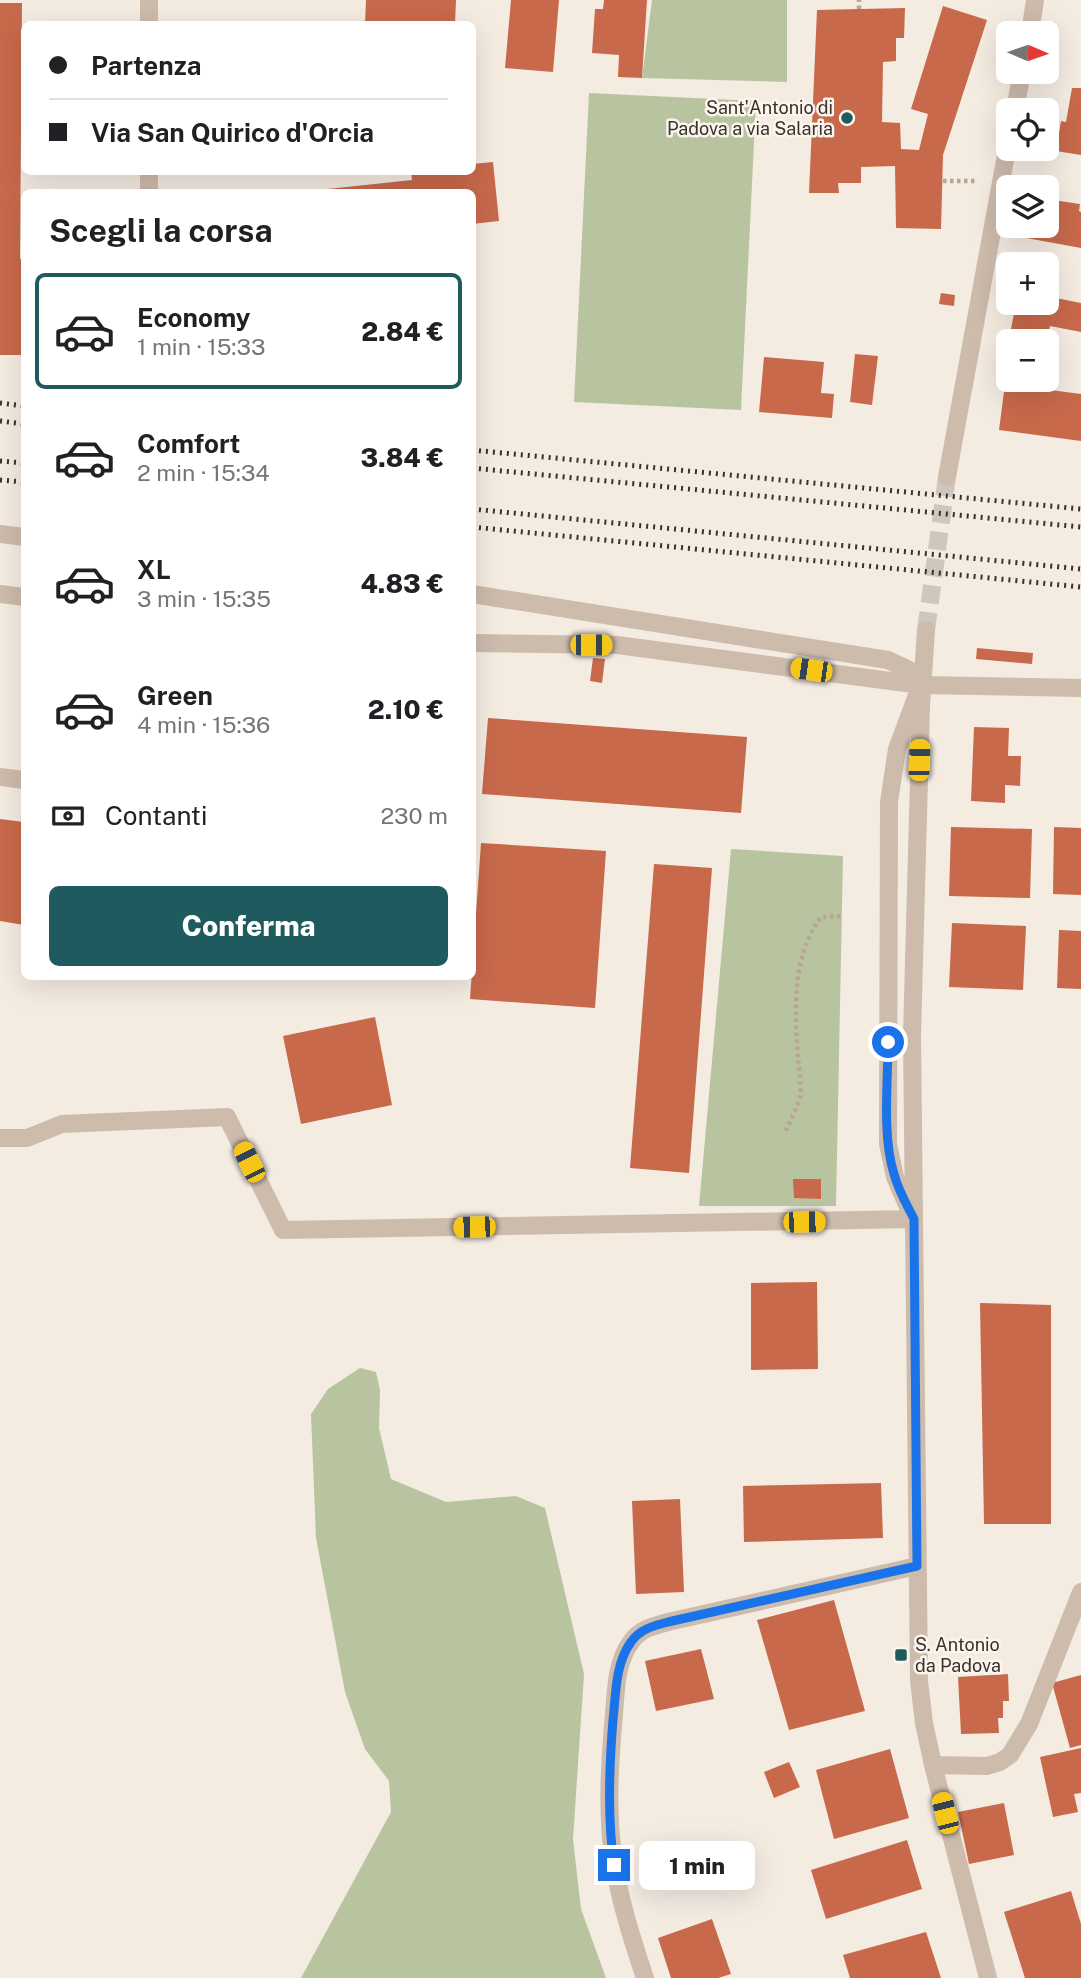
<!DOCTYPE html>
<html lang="it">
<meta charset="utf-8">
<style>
body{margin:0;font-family:"Public Sans",sans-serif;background:#f6f6f6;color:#202124;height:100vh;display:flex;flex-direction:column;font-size:26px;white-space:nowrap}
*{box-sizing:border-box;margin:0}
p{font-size:23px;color:#757577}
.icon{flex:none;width:38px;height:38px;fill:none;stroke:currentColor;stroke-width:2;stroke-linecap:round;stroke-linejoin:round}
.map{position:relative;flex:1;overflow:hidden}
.sheet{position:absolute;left:21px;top:189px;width:455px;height:791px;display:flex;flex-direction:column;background:#fff;border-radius:10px;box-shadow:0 7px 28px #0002}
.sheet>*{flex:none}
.guide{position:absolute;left:21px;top:21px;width:455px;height:154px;border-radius:10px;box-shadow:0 7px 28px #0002;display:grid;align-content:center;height:154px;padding:0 28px;background:#fff}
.needle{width:46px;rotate:92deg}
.tools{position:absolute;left:996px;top:21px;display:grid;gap:14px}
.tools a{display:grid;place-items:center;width:63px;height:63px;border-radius:10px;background:#fff;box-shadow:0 7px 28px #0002;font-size:35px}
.end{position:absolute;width:32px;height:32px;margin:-16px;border:9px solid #1a73e8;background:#fff;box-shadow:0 0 0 4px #fff}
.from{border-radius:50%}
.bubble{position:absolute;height:49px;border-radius:10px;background:#fff;box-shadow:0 7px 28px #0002;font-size:23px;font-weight:800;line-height:49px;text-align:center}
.car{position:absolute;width:21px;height:42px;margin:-21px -10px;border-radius:9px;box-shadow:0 0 5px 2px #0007;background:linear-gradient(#f5c518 24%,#345 0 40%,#f5c518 0 76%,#345 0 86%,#f5c518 0)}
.guide b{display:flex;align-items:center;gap:24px;height:66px;font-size:26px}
.guide b+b{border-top:2px solid #e0e0e0}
.guide i{width:18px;height:18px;background:#202124}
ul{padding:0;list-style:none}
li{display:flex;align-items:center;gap:21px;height:116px;margin:0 14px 10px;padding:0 14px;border:4px solid transparent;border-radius:10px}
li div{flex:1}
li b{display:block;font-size:26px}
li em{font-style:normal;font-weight:800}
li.selected{border-color:#1f5a5e}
li>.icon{width:63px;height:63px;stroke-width:1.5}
h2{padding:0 28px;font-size:32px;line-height:84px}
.pay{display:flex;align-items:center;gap:18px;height:77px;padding:0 28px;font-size:26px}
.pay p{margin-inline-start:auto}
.primary-button{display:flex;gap:14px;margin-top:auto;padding:14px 28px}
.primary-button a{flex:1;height:80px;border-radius:10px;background:#1f5a5e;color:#fff;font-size:28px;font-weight:800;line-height:80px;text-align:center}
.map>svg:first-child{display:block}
</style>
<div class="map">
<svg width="1081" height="1978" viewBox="0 0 1081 1978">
<rect width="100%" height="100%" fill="#f4ebe1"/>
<path fill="#b8c4a0" d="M652,0H787V82L642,78Z
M589,93L756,101L741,410L574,402Z
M731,849L843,856L836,1206H699Z
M360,1368L376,1372L380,1390L379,1428L391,1479L446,1502L516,1496L545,1508L584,1674L573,1839L581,1909L606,1978H301L391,1812L389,1781L365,1749L345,1692L316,1538L311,1414L328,1389Z"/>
<path fill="#c8694b" d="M366,0H456L455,24H365Z
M511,0H559L553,72L505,68Z
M604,0H647L642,78L618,77L619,55L592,53L595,9H603Z
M0,3H22L20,259H24V355H0Z
M943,6L987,20L943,155L941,229L896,228L895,166L861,167V183H838L839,193H809L817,10L905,8L904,38H896V61L883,62L882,122L900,123L901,149L919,150L928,114L911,109Z
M1072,88H1081V155L1056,151L1061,121L1066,122Z
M493,162L499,221L472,224V192H318V190L412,180L411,172H472V164Z
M1046,199L1080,204L1079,211L1081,212V248L1021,237L1023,226H1046Z
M941,293L955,295L954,306L939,304Z
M1046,296L1081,303V332L1050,326L1047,341L1010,334L1016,303H1046Z
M855,354L878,356L872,405L850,402Z
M764,357L824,362L821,393L834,394L832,418L759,412Z
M1005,384L1081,394V441L999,430Z
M977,648L1033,653L1032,664L976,659Z
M593,658L605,659L602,683L590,681Z
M488,718L747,737L741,813L482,794Z
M974,727L1009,728L1008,756H1021L1020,786L1005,785V803L971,801Z
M0,819L24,822V925L0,921Z
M951,827L1032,829L1030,898L949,896Z
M1054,827L1081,828V895L1053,894Z
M481,843L606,851L595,1008L470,999Z
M654,864L712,868L689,1173L630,1168Z
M952,923L1026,926L1023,990L949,987Z
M1059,930L1081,931V989L1057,988Z
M375,1017L392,1105L301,1124L283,1036Z
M793,1179H821V1199L794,1198Z
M817,1282L818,1369L751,1370V1283Z
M980,1303L1051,1305V1524H984Z
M881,1483L883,1538L744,1542L743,1486Z
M680,1499L684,1592L636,1594L632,1501Z
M834,1600L865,1711L789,1730L757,1620Z
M701,1649L714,1699L656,1711L645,1661Z
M1008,1674L1009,1701H1003V1718H998L999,1733L961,1734L958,1677Z
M1081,1675V1745L1070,1748L1052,1683Z
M1081,1748V1793L1074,1794L1078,1812L1053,1817L1040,1757Z
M890,1749L909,1818L834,1839L816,1770Z
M789,1762L800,1787L774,1798L764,1772Z
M1004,1803L1014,1855L969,1864L958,1812Z
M907,1840L922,1889L826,1919L811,1870Z
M1071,1891L1081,1924V1978H1025L1004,1912Z
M712,1919L731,1974L718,1978H671L658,1938Z
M926,1932L941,1978H850L843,1955Z"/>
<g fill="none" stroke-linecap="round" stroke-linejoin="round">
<path stroke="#cfc6bd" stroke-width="18" stroke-dasharray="18 9" stroke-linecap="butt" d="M926,630L947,477"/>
<path stroke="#b9a596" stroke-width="4.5" stroke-dasharray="3.5 3.5" stroke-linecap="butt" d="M859,9V0
M943,181H977
M786,1131C790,1120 798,1107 800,1096C802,1084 799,1069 798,1058C795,1011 791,957 821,917L842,916"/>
<path stroke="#cdbbac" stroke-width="18" d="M149,24V0
M1030,33L1035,0
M1015,110L1022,72
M149,172V192
M947,477L1008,144
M0,534L24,537
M0,594L24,597
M472,594L888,660L909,670L921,685
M926,630L921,706L912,1035L919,1681L924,1723L933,1765L988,1978
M472,643L617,645L921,685L1081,688
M0,777L24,780
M0,1138H27L62,1124L227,1117L283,1230L914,1219
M911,1214L895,1177L888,1144L889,802L897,749L916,698
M933,1765L987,1766L1000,1762L1010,1755L1029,1724L1081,1592
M645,1978C631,1936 617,1893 612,1848C607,1803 610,1758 614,1714C616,1690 616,1662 631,1642C640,1629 653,1626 668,1622L917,1566"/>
<path stroke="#3b302b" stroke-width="5" stroke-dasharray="2 5" stroke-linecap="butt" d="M0,403L24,406
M0,421L24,424
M472,450L1081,509
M0,461L24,463
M472,468L1081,527
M0,480L24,482
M472,509L1081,569
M472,527L1081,587"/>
</g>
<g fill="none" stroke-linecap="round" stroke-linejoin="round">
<path stroke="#1a73e8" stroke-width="9" d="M614,1865C607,1817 609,1768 613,1720C616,1694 615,1664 631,1642C640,1629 653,1626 668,1622L917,1566L914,1219C907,1205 898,1190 894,1174C882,1136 888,1082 888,1042"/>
</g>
<g fill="#1f5a5e" stroke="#fbf5ee" stroke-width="2.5">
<circle cx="847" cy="118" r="7"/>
<rect x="894" y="1648" width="14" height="14" rx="3.5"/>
</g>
<g text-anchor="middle" stroke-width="5" stroke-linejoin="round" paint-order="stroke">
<g font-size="18" fill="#3b302b" stroke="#fbf5ee" text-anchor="end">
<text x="833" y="114">Sant'Antonio di<tspan x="833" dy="21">Padova a via Salaria</tspan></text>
<text x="915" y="1651" text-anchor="start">S. Antonio<tspan x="915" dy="21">da Padova</tspan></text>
</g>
</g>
</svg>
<div class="tools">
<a><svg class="needle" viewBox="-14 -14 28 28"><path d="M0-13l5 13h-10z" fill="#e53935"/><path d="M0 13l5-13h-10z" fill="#757577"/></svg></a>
<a><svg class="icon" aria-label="locate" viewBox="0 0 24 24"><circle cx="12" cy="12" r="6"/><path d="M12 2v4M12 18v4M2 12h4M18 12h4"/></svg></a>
<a><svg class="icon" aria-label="layers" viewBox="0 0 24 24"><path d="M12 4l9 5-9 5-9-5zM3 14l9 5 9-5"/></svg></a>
<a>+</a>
<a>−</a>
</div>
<i class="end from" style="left:888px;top:1042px"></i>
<i class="end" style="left:614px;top:1865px"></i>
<div class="bubble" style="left:639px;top:1841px;width:116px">1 min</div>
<i class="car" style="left:591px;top:645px;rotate:90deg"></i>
<i class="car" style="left:811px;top:670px;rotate:278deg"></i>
<i class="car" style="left:919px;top:760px;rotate:2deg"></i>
<i class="car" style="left:249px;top:1162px;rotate:334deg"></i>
<i class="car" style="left:804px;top:1222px;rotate:89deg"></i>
<i class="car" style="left:474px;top:1227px;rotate:269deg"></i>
<i class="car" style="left:945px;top:1813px;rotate:346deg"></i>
<div class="guide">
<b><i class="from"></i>Partenza</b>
<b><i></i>Via San Quirico d'Orcia</b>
</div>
<section class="sheet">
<h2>Scegli la corsa</h2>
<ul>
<li class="selected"><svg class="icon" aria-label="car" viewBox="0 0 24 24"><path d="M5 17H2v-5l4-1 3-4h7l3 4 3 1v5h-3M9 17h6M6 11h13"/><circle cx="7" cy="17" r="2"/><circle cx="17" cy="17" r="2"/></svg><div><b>Economy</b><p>1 min · 15:33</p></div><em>2.84 €</em></li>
<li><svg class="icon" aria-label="car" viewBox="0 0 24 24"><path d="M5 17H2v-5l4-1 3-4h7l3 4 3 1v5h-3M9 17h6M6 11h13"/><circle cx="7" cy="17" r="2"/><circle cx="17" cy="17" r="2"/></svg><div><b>Comfort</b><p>2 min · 15:34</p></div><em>3.84 €</em></li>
<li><svg class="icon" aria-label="car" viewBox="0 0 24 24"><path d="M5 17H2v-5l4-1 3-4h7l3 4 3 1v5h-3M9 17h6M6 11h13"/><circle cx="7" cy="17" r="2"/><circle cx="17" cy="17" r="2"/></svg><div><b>XL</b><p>3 min · 15:35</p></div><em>4.83 €</em></li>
<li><svg class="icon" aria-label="car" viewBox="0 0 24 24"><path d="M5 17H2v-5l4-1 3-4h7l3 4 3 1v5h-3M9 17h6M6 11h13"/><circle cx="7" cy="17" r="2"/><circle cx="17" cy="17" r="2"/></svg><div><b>Green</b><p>4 min · 15:36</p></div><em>2.10 €</em></li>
</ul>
<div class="pay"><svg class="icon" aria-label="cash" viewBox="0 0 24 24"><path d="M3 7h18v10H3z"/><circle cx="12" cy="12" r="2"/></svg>Contanti<p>230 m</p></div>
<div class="primary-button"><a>Conferma</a></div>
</section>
</div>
